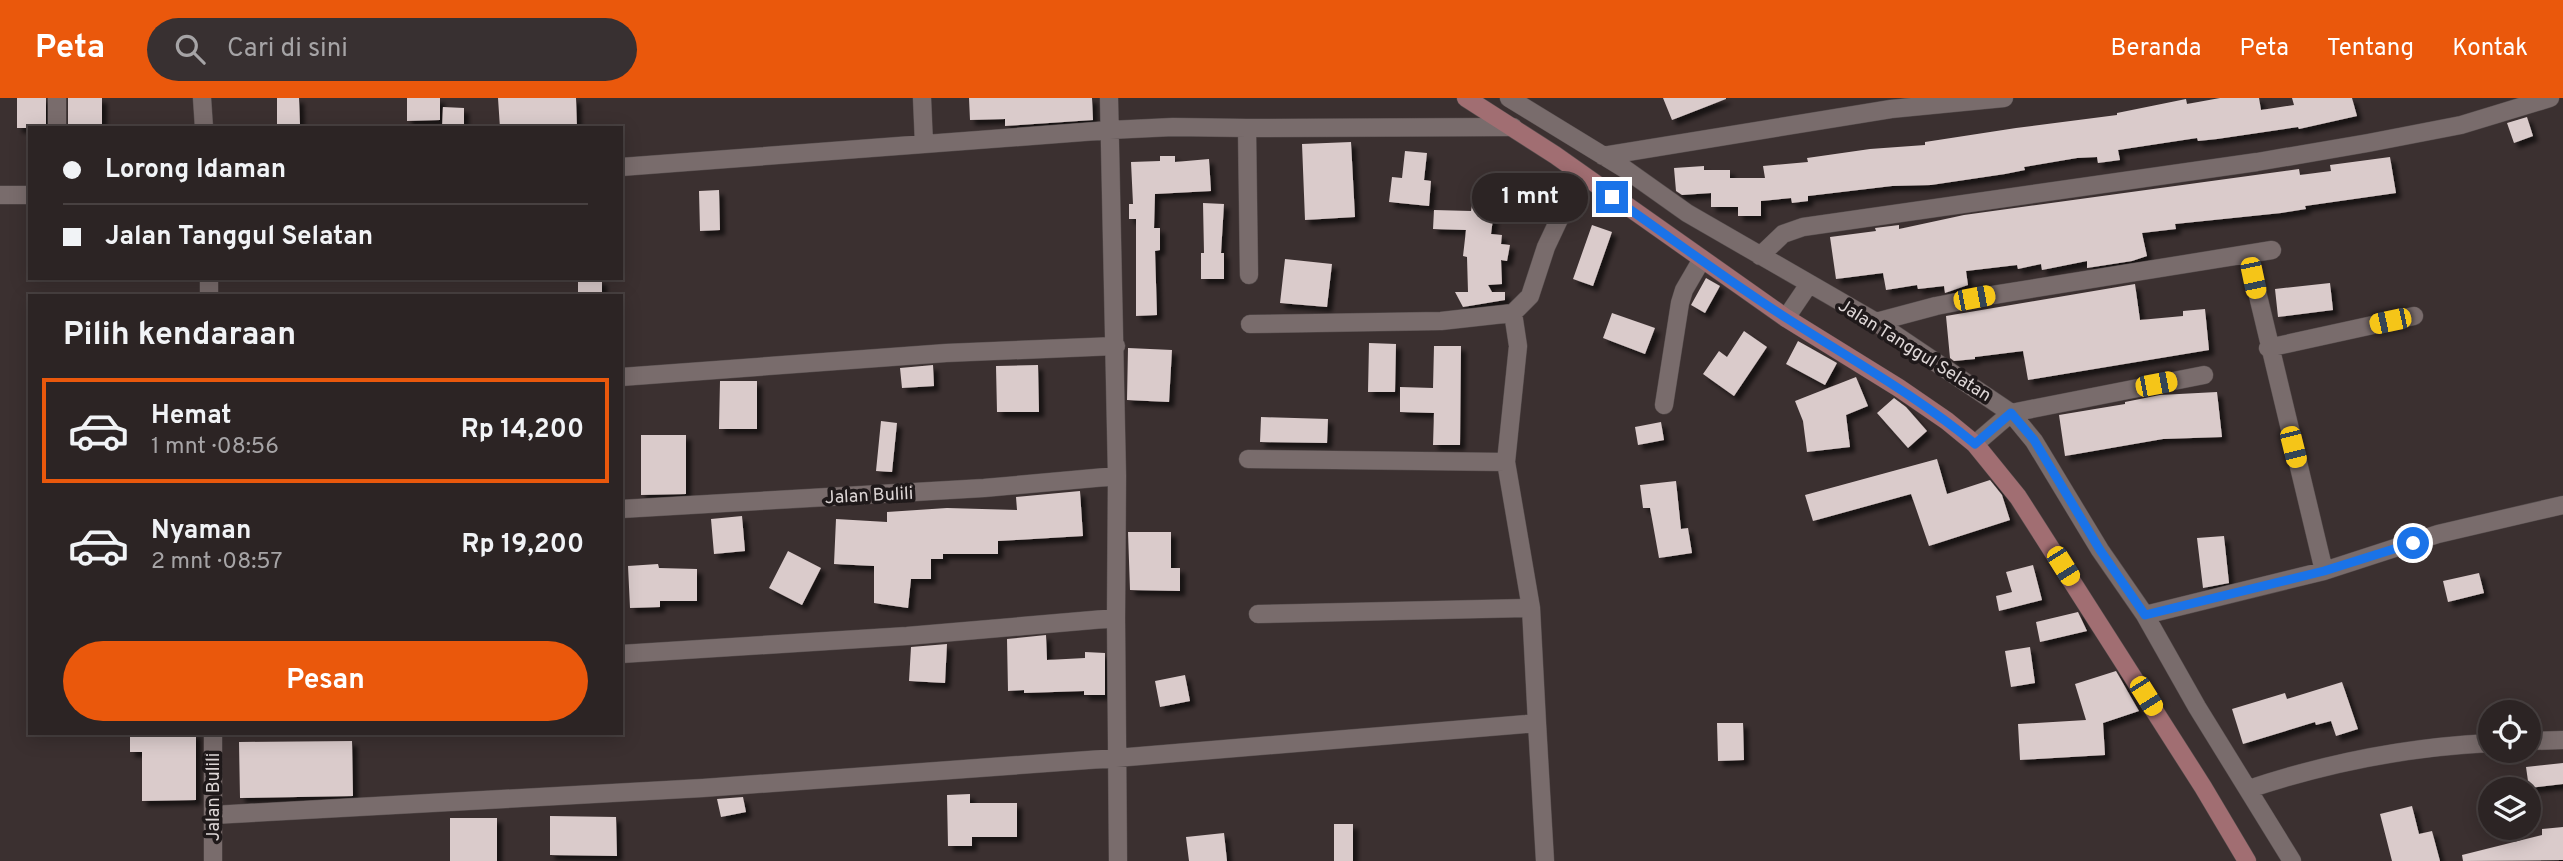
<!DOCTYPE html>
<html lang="id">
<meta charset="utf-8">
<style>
body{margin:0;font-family:Overpass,sans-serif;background:#383031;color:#f1f3f6;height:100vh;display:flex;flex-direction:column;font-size:26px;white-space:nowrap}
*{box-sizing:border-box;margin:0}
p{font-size:23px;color:#a6a4a6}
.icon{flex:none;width:38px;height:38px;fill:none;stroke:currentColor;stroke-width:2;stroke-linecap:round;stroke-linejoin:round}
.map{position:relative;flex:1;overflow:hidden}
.panel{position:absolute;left:28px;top:196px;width:595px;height:441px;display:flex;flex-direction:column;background:#2c2424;border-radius:0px;box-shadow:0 4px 18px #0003,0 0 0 2px #484141}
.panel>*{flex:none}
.hud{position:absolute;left:28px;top:28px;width:595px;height:154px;border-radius:0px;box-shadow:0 4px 18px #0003,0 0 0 2px #484141;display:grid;align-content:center;height:154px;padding:0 35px;background:#2c2424}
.buttons{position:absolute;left:2478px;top:602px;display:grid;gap:14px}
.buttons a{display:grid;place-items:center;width:63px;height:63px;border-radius:50%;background:#2c2424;box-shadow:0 4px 18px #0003,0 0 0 2px #484141;font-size:35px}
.end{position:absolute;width:32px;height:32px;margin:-16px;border:9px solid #1a73e8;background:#fff;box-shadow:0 0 0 4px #fff}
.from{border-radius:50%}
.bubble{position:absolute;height:49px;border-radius:24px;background:#2c2424;box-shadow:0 4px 18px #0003,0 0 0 2px #484141;font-size:23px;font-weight:700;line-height:49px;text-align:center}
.car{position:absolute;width:21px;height:42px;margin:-21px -10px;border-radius:9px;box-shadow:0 0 5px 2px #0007;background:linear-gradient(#f5c518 24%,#345 0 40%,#f5c518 0 76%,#345 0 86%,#f5c518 0)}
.hud b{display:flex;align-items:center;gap:24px;height:66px;font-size:26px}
.hud b+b{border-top:2px solid #484141}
.hud i{width:18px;height:18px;background:#f1f3f6}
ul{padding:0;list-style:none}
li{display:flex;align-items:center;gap:21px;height:105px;margin:0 14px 10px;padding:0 21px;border:4px solid transparent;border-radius:0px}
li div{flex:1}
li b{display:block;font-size:26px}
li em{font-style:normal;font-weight:700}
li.selected{border-color:#ea580c}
li>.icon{width:63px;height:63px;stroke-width:1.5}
h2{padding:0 35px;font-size:32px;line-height:84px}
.button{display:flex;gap:14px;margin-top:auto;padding:14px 35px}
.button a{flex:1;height:80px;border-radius:42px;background:#ea580c;color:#fff;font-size:28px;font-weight:700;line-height:80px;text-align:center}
header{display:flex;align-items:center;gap:42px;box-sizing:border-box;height:98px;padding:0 35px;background:#ea580c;color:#fff}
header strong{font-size:33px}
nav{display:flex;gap:38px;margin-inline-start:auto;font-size:24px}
.search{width:490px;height:63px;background:#383031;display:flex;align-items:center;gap:18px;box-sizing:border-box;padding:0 24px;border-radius:38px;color:#a6a4a6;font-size:26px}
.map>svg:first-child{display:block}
</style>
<header>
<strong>Peta</strong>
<div class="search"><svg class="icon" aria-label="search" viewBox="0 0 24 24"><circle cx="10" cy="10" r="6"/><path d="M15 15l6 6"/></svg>Cari di sini</div>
<nav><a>Beranda</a><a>Peta</a><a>Tentang</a><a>Kontak</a></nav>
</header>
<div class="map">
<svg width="2563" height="763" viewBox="0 0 2563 763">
<defs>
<filter id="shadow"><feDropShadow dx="5" dy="5" stdDeviation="2" flood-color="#0009"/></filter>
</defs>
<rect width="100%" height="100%" fill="#3b3030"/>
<path fill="#dacbcb" filter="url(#shadow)" d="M17,0H46V30H17Z
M68,0H102V30H68Z
M277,0H299L300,27H277Z
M407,0H440V22L407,23Z
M498,0H576L577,30H500Z
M969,0H1092L1093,22L1005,28V21L970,22Z
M1663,0H1726V1L1672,22Z
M2220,0H2259L2261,12L2294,7L2292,0H2352L2357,18L2299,31L2298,29L2217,41L2198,43L2197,40L2118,52L2120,62L2098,65L2097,59L2077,60L2024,69L2025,72L2005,76L1931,87L1892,88L1808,98V103L1792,105L1791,100L1761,103V118H1738V109H1711V95L1682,97L1676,93L1674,70L1704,68V72H1730V80H1765L1763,68L1808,64L1807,60L1870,51L1925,47V44L2016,30L2117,17V15L2186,1L2187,6Z
M443,9L464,10V30H442Z
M2527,19L2533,38L2514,45L2507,25Z
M1351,44L1355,119L1305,122L1302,46Z
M1405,53L1427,55L1424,82L1431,83L1429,108L1389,104L1392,79L1402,80Z
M1160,58H1175V64L1209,61L1211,93L1155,96L1154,130H1160V152L1155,153L1157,217L1136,218V121H1129V106H1133L1131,64L1160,63Z
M2390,59L2396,95L2305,108L2306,111L2281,115L2175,126L2176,131L2142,135L2147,158L2132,163L2087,170V163L2042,172L2041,166L2018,171L2017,167L1966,173L1968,187L1945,195L1944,188L1918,191L1917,187L1886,192L1883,175L1836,181L1830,139L1876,133L1875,130L1899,127V131L1964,117L2299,71L2300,77L2331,73L2330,67Z
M719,92L720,132L700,133L699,93Z
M1474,95L1496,98L1491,136L1502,137L1501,146L1510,147L1507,163L1501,162L1502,186L1488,187L1492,194H1505V202L1463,209L1455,194H1468L1467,159L1463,158L1466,132L1433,131L1434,112L1471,113Z
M1203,105L1224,106L1221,155H1224V181H1201V155H1204Z
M1592,127L1612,134L1593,188L1573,181Z
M1285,161L1332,166L1327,209L1280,205Z
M1706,180L1720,188L1705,215L1691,207Z
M578,181L602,182V198H578Z
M2330,185L2333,212L2278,219L2275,191Z
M2135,186L2140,222L2183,218V213L2205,211L2209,252L2028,282L2023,253L1975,259V261L1954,263L1950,260L1946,218Z
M1612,215L1655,230L1645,256L1603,240Z
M1744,233L1767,249L1734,298L1703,276L1719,253L1727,259Z
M1798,243L1837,265L1825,287L1786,266Z
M1369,245L1396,246L1395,294H1368Z
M1434,248H1461L1460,347H1433L1434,315L1400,314V289L1433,290Z
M1128,250L1172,252L1169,304L1127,302Z
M933,267L934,288L902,290L900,270Z
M1038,267L1039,314H997L996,268Z
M1856,279L1868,308L1846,317L1850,349L1807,354L1803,323L1795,303Z
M720,283H757V331H719Z
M2217,294L2222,339L2163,341L2065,358L2059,317L2125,306V304L2160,297Z
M1894,300L1906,309L1927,333L1908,350L1877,315Z
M1261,319L1328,321L1327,345L1260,344Z
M881,323L897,325L892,374L876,373Z
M1661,324L1664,342L1638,347L1635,329Z
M641,337H686V396L641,397Z
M1937,361L1947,396L1990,382L2002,397L2010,422L1929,448L1911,396L1813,423L1805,397Z
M1676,383L1681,431L1688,430L1692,455L1659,460L1650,410H1643L1640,387Z
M1080,393L1083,438L998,443V456H943V461H931V481H911L908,510L874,505V468L834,466L836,421L887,424V414L947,410L1017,412L1016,399Z
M742,418L745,453L714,456L711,421Z
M1128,434H1171V470H1180V493L1130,492Z
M2224,438L2229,485L2203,490L2197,440Z
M788,453L821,470L802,507L769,490Z
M658,466L659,470L697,471V503H660V509L630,510L628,468Z
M2033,467L2042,502L1999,513L1996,498L2012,494L2006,474Z
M2479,475L2484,495L2448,504L2443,483Z
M2078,514L2087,533L2040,544L2036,524Z
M1046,537L1047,562L1085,560V554L1105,555V597H1084V593L1024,595V592L1008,593L1007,541Z
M947,546L945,585L909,583L911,549Z
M2030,549L2035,585L2011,589L2005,553Z
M2116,573L2139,613L2103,625L2105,657L2020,662L2018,626L2086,622L2075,586Z
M1185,577L1190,603L1160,609L1155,583Z
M2342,584L2358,631L2336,638L2331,623L2316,627L2315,624L2243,646L2232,611L2285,595L2287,601Z
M1717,625H1743L1744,662L1718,663Z
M130,635H196V702L142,703V654H130Z
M352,643L353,698L240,700L239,644Z
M2563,665V686L2529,690L2526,669Z
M970,696V705H1017V739H972V748H948L947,697Z
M743,699L746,714L721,719L717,701Z
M2412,708L2419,736L2432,733L2440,763H2392L2380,716Z
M550,718L616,719L617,758L550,757Z
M450,720H497V763H450Z
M1334,726H1353V763H1334Z
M2563,729V762L2463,763L2462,757L2542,737V731Z
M1224,735L1227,763H1189L1186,739Z"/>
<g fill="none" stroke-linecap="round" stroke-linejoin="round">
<defs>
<path id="street" d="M57,0V30
M202,0L204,30
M922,0L924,46
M1109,0L1117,378L1116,520L1118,763
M1509,0L1625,71L1687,115L1876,224L2011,315L2034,343L2100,452L2145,517L2197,609L2292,763
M1247,30L1513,29
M1603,58L1891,11L2004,0
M621,69L1110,32L1173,29L1247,30L1249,177
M0,97H30
M2248,156L2324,473
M1760,158L1783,136L1803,129L2257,64L2368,45L2461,27L2550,0
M209,180V198
M1786,220L1809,186
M1876,224L1936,208L1993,197L2272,152
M1250,226L1441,223L1513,215
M2268,250L2414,218
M621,279L946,255L1116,248
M1664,307L1680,205L1684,192L1702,161
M1975,346L2011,315L2204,277
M1248,361L1506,364
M621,411L984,390L1117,378
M1258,516L1531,510
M2145,517L2324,473L2438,436L2563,407
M621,556L907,538L1116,520
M1537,625L1531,510L1506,364L1518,248L1513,215L1530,198L1546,149L1580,77
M213,635V763
M2529,643L2563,642
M2249,691C2327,665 2408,649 2490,645
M213,717L703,690L1116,660L1537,625L1545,763"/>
<path id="secondary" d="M1466,0L1555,57L1786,220L1899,290L1947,323L1975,346L2018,399L2203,689L2247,763"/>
</defs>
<use href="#street" stroke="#564d4d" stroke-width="19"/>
<use href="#secondary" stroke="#564d4d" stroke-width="19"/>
<use href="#street" stroke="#796c6c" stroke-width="18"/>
<use href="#secondary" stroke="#a16e72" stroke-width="18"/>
</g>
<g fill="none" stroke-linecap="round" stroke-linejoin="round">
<path stroke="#1a73e8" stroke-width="9" d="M1612,99C1670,139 1728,183 1788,221C1852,262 1917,298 1975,346L2011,315L2034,342L2100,452L2145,517L2324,473L2413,445"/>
</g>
<g text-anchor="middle" stroke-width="7" stroke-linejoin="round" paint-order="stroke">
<g font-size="18" fill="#ddd6d6" stroke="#1f191a">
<text transform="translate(1915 252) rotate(32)" y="6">Jalan Tanggul Selatan</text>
<text transform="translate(869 397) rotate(-3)" y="6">Jalan Bulili</text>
<text transform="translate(213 699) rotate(-90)" y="6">Jalan Bulili</text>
</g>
</g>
</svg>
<div class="buttons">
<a><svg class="icon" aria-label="locate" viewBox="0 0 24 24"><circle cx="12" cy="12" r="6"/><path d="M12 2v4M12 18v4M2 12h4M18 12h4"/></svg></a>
<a><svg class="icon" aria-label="layers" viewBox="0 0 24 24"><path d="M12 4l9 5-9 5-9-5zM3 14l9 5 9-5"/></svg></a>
</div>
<i class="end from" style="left:2413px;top:445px"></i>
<i class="end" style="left:1612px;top:99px"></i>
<div class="bubble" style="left:1472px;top:75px;width:116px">1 mnt</div>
<i class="car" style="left:2253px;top:180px;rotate:168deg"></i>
<i class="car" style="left:1974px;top:200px;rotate:79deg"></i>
<i class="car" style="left:2390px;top:223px;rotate:258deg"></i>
<i class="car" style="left:2156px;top:286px;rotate:79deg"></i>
<i class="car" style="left:2293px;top:349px;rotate:166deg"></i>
<i class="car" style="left:2063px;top:468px;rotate:148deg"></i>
<i class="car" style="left:2146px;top:598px;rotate:148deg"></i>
<div class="hud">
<b><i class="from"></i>Lorong Idaman</b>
<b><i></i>Jalan Tanggul Selatan</b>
</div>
<section class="panel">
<h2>Pilih kendaraan</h2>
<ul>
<li class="selected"><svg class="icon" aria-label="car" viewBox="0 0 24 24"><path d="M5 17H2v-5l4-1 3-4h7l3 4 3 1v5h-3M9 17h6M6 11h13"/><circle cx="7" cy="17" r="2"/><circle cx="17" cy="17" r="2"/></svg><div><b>Hemat</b><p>1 mnt · 08:56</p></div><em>Rp 14,200</em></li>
<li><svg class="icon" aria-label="car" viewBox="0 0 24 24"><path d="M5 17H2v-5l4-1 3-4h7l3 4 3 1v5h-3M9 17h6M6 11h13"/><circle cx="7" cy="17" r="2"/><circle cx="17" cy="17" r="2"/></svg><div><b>Nyaman</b><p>2 mnt · 08:57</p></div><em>Rp 19,200</em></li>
</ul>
<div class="button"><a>Pesan</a></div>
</section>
</div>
